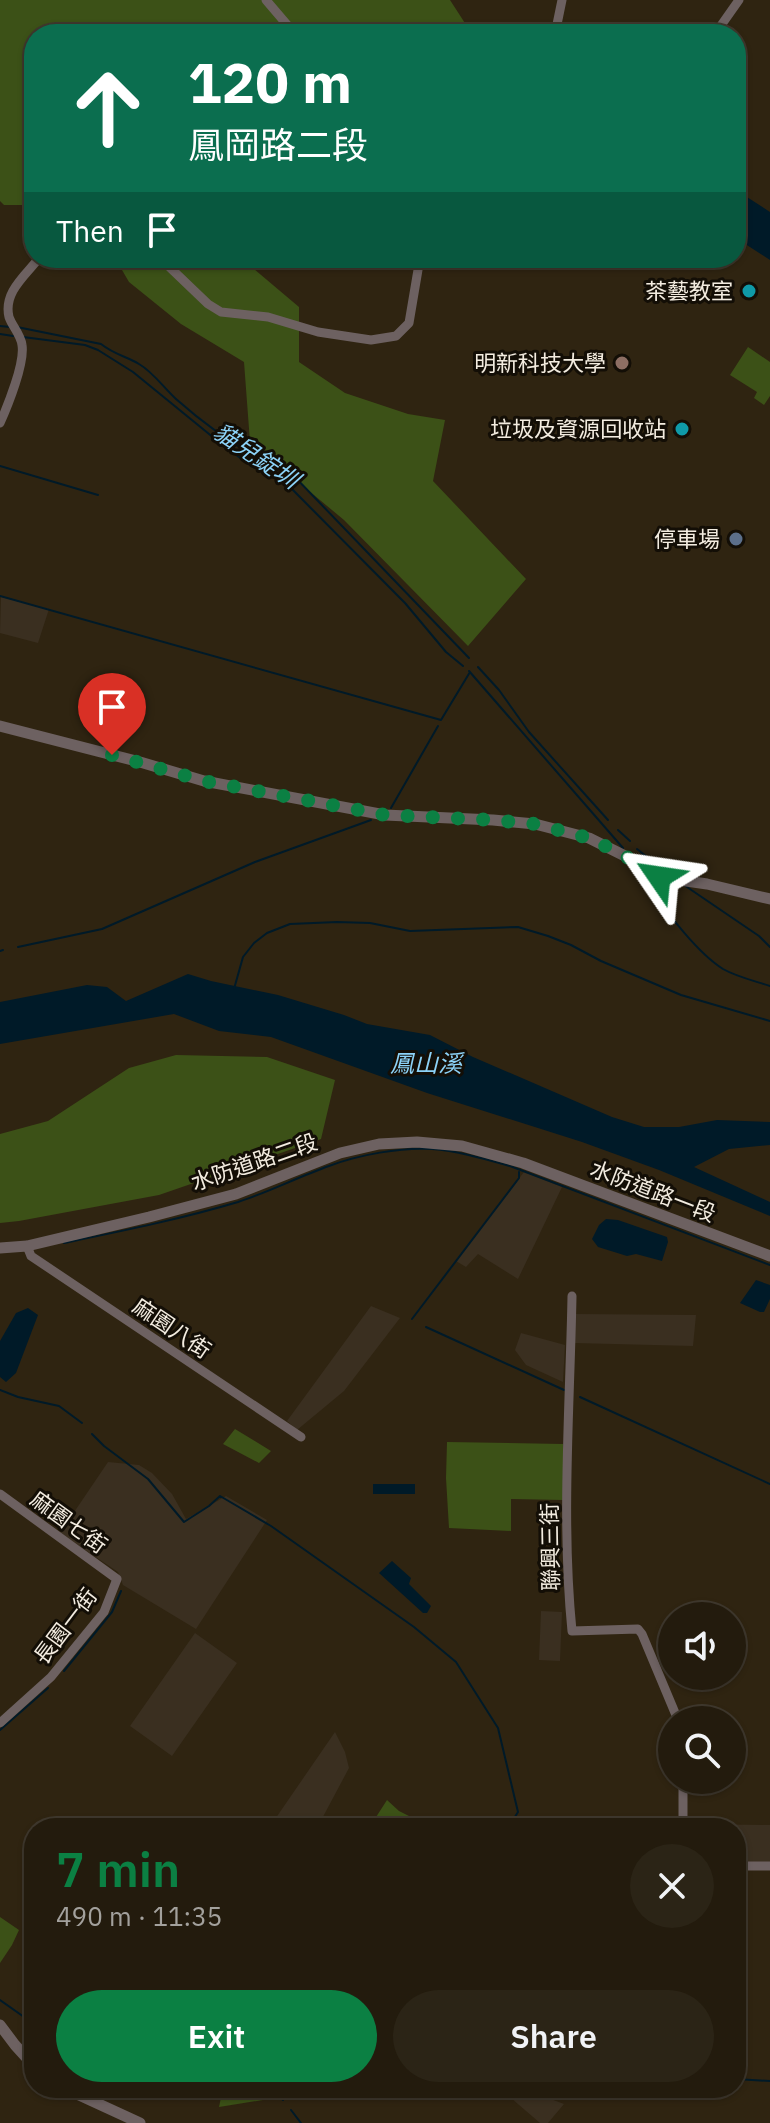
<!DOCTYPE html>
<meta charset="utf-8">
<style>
:root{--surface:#231b0d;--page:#2b2416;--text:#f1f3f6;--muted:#a3a19d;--line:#40392e;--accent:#0b8043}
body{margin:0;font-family:"IBM Plex Sans","Noto Sans TC",sans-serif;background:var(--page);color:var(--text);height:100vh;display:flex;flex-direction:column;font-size:30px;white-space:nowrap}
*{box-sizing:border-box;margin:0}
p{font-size:26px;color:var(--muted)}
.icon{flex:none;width:44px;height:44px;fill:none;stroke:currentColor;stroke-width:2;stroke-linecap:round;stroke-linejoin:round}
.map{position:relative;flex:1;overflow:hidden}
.side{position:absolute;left:24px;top:1818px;width:722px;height:280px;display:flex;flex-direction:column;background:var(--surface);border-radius:32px;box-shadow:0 2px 6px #0004,0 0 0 2px var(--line)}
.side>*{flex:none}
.guide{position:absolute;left:24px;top:24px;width:722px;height:244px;border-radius:32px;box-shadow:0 2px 6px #0004,0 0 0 2px var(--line);background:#0b6e4f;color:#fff;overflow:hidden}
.tools{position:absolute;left:658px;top:1602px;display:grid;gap:16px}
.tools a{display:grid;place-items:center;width:88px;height:88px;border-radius:50%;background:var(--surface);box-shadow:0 2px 6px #0004,0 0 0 2px var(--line);font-size:40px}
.pin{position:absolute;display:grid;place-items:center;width:68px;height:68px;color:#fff;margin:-82px -34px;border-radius:50% 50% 50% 0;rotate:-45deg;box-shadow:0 0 8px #0007}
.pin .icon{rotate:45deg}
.me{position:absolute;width:88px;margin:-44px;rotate:302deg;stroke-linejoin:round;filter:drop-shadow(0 0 6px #0008)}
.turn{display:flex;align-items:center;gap:28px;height:168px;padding:0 32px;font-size:36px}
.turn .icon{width:104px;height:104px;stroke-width:2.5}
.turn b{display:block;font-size:56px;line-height:68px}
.then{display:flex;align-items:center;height:76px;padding:0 32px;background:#0003;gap:16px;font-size:30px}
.round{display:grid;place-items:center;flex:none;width:84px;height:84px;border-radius:42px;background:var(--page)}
.summary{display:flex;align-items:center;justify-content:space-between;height:136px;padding:0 32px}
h1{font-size:48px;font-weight:600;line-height:60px;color:var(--accent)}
.button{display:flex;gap:16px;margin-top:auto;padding:16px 32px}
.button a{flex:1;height:92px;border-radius:48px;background:var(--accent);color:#fff;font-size:32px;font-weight:600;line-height:92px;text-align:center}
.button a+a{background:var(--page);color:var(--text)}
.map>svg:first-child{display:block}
.industrial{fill:#3a2f20}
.green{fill:#3c5117}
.water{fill:#001a28}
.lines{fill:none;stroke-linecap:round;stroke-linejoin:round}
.stream{stroke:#001a28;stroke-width:2}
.minor{stroke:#6d6161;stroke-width:9}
.tertiary{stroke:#6d6161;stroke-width:11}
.route{stroke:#0b8043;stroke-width:14;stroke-dasharray:0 25.2}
.culture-dot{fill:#0f9aa8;stroke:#130e06;stroke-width:3}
.education-dot{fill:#8d6e63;stroke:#130e06;stroke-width:3}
.service-dot{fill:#5c6f8a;stroke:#130e06;stroke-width:3}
.labels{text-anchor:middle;stroke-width:6;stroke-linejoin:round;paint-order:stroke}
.poi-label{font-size:22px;fill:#f3ece0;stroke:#130e06;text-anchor:end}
.street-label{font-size:22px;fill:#f3ece0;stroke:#130e06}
.water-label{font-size:24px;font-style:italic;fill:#8cd2f7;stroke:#130e06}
</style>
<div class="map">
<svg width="770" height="2123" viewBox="0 0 770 2123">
<rect width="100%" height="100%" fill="#2f2411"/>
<!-- industrial -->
<path class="industrial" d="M1,597l48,12 -11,34 -38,-10z
M524,1172l38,15 -44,92 -40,-25 -12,13 -10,-6z
M371,1306l29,12 -56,73 -47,39 -10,-9z
M574,1314l122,1 -3,31 -119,-3z
M521,1333l44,12 -2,37 -37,-17 -11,-15z
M108,1462l31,3 13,8 20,21 14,25 40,-23 41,24 -71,109 -73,-44 -5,-13 -58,-39z
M541,1611l21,1 -2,49 -21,-1z
M195,1633l42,30 -65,93 -42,-30z
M335,1732l10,20 4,16 -32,60h-42l-4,-3z
M688,1824l82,1v37h-34v-34h-48z
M518,2088h16l14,10 16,6 -16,19h-8l-29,-25z"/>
<!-- green -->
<path class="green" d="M0,0h450l22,34h-438v171h-30l-4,-4z
M115,258h131l2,6 51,43v55l46,31 63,21 37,6 -12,61 93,98 -58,67 -124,-126 -94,-78 -6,-80 -63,-38 -52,-42z
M748,347l22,15v34l-6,9 -10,-7 3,-6 -27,-17z
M176,1055l91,2 68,23 -14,59 -162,56 -140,26 -19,2v-89l48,-13 81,-53z
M235,1429l36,22 -12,12 -36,-19z
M447,1442l116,2v56l-52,-1v32l-62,-3 -3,-50z
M387,1800l12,11 18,9 -7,8h-41z
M0,1917l19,13 -7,15 -12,18z
M223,2088h46l-6,12 -44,7z"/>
<!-- water -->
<path class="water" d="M736,190l34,22v48l-34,-22z
M188,974l23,7 67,14 66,20 23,9 63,11 43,22 139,60 32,10h35l38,-7 53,2v23l-41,4 -35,18 76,35v14l-111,-46 -77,-28 -155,-49 -156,-56 -52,-6 -45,-17 -174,30v-42l87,-17 20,2 19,14z
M606,1219l12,1 49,17 1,5 -6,19 -26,-7 -9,2 -29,-9 -6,-8 7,-14z
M756,1280l14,5v14l-6,13h-4l-20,-9z
M28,1308l10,7 -22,58 -10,9 -6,-5v-36l16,-28z
M373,1484h42v10h-42z
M392,1561l19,17 -2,6 22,22 -4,7h-4l-44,-40z"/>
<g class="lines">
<!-- stream -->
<path class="stream" d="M0,326l10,1
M17,327l84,17c14,11 25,12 38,20 14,8 25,24 37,35 35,31 72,57 116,75l177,184
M0,334l13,2
M23,337l62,8 13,5 35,22 92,75 28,20 21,7 12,9 119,120 41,49 17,14
M0,466l98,29
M0,596l441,124 29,-48
M478,667l21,23 30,42 79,88
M469,671l154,177
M391,808l47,-82
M618,830l12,11
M637,849l29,23
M637,869c20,30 56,81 86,100 14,8 32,12 47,17
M684,885l75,51 11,11
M18,947l84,-18 153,-67 116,-42
M0,951l3,-1
M234,989l9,-32 11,-14 13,-10 23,-9 47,-2 33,1 40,8 108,-4 30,9 23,9 30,16 80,34 89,26
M64,1243c58,-12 117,-24 174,-41 31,-10 60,-25 91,-36 29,-11 72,-19 103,-17 26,2 53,10 78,17l260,99
M412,1319l107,-141v-6
M426,1327l138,63
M0,1390l18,7 41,9 23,17
M580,1397l190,87
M92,1434l12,12 44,33 36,43 25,-16 11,-10 51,30 143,101 42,35 42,66 20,84 -10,16
M64,1671l48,-59 9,-21
M0,1730l48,-42
M0,2000l34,24
M736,2079l34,2
M271,2088l12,12
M599,2088l8,4 82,2 19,-6
M291,2110l10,13"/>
<!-- minor -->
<path class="minor" d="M266,0l29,34
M555,34l7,-34
M715,34l24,-34
M160,258l48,46 13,8 47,5 50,15 53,8 25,-4 13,-13 11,-65
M0,423c8,-18 25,-60 22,-78 -1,-10 -10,-19 -13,-28 -6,-25 17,-42 30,-59
M27,1246l4,10 270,181
M572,1296c-2,110 -11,225 0,335l66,-2 4,5 36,86
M0,1494l117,85 -13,33 -53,65 -51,46
M683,1828v-48
M736,1866h34"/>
<!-- tertiary -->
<path class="tertiary" d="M0,726l140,36 64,19 181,34 108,5 42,4 54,14 36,18 34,21 48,7 63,15
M0,1248l27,-2 122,-29 87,-23 104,-41 39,-9 38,-2 45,4 61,17 247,93
M0,2025l15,20 19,21
M64,2088l76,35"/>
</g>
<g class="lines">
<!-- route -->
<path class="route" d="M112,755l92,26 181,34 108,5 42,4 54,14 36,18 34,21"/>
</g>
<!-- markers -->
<g class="culture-dot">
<circle cx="749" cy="291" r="8"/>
<circle cx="682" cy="429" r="8"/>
</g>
<circle class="education-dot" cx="622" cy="363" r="8"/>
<circle class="service-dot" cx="736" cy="539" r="8"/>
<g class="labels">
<!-- poi labels -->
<g class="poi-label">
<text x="733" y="299">茶藝教室</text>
<text x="606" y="371">明新科技大學</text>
<text x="666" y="437">垃圾及資源回收站</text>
<text x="720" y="547">停車場</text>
</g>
<!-- street labels -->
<g class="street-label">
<text transform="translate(254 1162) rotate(-19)" y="8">水防道路二段</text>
<text transform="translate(653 1191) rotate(21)" y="8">水防道路一段</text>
<text transform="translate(172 1328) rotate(34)" y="8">麻園八街</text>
<text transform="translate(69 1522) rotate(36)" y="8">麻園七街</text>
<text transform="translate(550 1547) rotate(-91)" y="8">聯興三街</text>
<text transform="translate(65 1626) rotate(-53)" y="8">長園一街</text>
</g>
<!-- water labels -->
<g class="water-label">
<text transform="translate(256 456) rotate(34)" y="8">貓兒錠圳</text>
<text x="426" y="1072">鳳山溪</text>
</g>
</g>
</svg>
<div class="tools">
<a><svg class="icon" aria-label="sound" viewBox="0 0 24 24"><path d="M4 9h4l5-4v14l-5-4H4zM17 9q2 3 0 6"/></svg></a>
<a><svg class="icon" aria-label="search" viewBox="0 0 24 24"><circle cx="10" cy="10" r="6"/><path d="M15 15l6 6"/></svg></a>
</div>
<div class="pin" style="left:112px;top:755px;background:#d93025"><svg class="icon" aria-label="arrive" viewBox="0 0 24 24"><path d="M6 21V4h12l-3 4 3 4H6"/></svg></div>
<svg class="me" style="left:659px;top:877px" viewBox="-20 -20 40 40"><path d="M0-17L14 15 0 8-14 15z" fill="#0b8043" stroke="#fff" stroke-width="4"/></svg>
<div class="guide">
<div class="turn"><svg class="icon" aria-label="ahead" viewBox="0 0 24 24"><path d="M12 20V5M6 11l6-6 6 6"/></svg><div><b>120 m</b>鳳岡路二段</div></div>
<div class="then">Then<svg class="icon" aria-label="arrive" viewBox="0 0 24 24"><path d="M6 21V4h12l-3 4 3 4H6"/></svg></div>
</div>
<section class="side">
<div class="summary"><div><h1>7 min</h1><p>490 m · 11:35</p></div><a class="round"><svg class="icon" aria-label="close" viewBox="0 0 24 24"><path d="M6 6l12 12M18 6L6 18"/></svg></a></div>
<div class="button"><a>Exit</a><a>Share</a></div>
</section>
</div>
